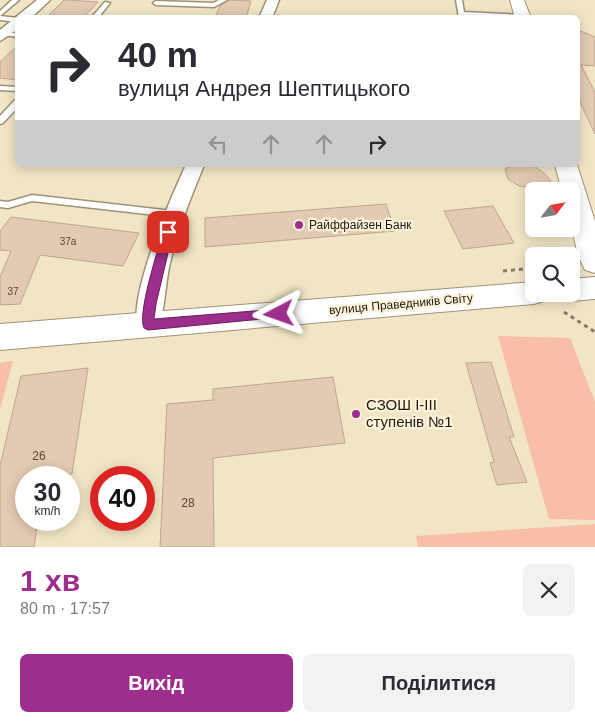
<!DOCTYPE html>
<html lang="uk">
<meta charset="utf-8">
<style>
:root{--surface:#fff;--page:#f2f2f3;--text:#2b2b33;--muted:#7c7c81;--accent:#9d2e8d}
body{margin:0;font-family:Arial,sans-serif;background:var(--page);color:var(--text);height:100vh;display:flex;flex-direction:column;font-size:19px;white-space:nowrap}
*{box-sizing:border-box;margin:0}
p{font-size:16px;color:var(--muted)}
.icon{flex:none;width:28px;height:28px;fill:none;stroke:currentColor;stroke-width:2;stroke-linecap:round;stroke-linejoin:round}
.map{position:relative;height:547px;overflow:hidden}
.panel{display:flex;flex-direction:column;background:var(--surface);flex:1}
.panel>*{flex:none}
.top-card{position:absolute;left:15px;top:15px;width:565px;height:152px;border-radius:8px;box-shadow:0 2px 12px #0003;background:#fff;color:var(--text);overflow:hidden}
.needle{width:32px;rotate:59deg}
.controls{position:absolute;left:525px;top:182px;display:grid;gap:10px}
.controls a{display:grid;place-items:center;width:55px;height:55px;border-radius:8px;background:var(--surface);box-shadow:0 2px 12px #0003;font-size:25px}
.speed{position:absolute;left:15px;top:466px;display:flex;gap:10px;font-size:25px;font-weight:700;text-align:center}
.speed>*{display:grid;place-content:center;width:65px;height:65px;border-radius:50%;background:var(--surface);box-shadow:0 2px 12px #0003;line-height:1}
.speed small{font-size:12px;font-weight:400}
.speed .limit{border:8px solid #d22;background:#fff;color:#111}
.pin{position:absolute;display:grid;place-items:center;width:42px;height:42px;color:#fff;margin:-21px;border-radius:10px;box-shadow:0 2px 8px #0006}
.me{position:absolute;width:55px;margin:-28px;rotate:266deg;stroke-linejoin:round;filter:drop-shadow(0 0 4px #0008)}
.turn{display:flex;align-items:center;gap:18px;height:105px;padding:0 20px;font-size:22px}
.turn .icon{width:65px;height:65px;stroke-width:2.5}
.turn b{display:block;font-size:35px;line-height:42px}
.lanes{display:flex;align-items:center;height:48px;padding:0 20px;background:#0003;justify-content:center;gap:25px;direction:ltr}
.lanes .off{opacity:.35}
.round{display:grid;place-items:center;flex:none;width:52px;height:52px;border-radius:8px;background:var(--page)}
.summary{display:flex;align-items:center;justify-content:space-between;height:85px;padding:0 20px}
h1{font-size:30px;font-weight:600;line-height:38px;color:var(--accent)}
.button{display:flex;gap:10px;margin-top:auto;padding:10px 20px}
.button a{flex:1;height:58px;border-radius:8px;background:var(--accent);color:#fff;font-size:20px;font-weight:600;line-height:58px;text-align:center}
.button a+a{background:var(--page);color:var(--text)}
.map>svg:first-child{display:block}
.green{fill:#f8bea7}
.building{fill:#e3cab2;stroke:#bda58e}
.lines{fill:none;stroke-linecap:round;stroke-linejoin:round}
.service-casing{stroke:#9f9376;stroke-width:3}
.minor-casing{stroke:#9f9376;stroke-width:3}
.tertiary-casing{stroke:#9f9376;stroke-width:2}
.path{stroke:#857c68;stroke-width:3;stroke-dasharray:4 4;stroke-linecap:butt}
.service{fill:#fff;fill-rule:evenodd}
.minor{fill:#fff;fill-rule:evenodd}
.tertiary{fill:#fff;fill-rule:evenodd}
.route{fill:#9d2e8d;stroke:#661e5c}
.poi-dot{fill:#9d2e8d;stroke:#fdf3da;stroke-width:2}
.labels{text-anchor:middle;stroke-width:4.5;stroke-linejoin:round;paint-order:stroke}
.number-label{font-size:10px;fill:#514738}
.poi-label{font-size:12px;fill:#201b10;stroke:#fdf3da;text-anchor:start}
.street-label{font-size:12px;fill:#201b10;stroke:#fdf3da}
.near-number-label{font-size:12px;fill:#514738}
.near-poi-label{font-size:15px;fill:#201b10;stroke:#fdf3da;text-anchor:start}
</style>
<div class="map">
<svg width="595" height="547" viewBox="0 0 595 547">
<rect width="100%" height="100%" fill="#f2e5c6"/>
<!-- green -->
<path class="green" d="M498,336l72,2 25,64v118l-46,-1z
M13,361l-13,48v-46z
M595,524v23h-177l-2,-11z"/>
<!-- building -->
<path class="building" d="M64,0h3l31,2 -15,16h-37z
M229,0l22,1 -5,17h-31l5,-12z
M578,30l17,7v29l-14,-1 14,27v42l-17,-36z
M18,45v35l-18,-2v-16z
M514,165l20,1 10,7 7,8 -13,8 -19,-3 -11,-7 -3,-10z
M386,204l9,27 -190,16v-29z
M493,206l21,37 -51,6 -19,-38z
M11,217l128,16 -16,33 -83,-11 -20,49 -20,1v-28l11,-26 -11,-1v-19z
M491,362l23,75h-5l18,45 -30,3 -7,-22 4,-1 -28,-99z
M88,368l-16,106 -46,4v42h12l-4,27h-34v-81l21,-90z
M333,377l12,66 -132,15 1,89h-54l7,-143 46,-4v-11z"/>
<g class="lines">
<defs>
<path id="service" d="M12,0h7l-19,16v-5z
M219,0h8l-13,7 -58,-2 -3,-2 3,-2 57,2z
M456,0h6l2,12 59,3 3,2 -67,1z
M105,2l5,1 -12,15h-7z
M0,16l18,2v4l-18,-2z
M2,33h16v4l-16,-2z
M0,86l18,1v4l-18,-1z
M15,100h3v7l-15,16 -3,1v-8z
M32,195l141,16 5,3 -5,3 -141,-16 -24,7 -8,-1v-6l8,1z"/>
<path id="minor" d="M37,0h13l-19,18h-13v11l-18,12v-11z
M267,0h12l-7,18h-13z
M186,165h18c-13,32 -26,64 -34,98 -5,21 -5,50 -13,68l-9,3 -9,-3c-14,-29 33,-136 47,-166z"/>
<path id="tertiary" d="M510,0h14l7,18h-16z
M555,165h22l18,56v52l-10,-3c-13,-24 -14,-52 -14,-79h-9z
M595,277v22l-24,2 -10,-3 -2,-4h12v-15z
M534,282v12h14l-4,7 -10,3 -534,46v-26z"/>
</defs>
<!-- service casing -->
<use href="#service" class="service-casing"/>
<!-- minor casing -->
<use href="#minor" class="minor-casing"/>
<!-- tertiary casing -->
<use href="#tertiary" class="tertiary-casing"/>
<!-- path -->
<path class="path" d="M503,271l31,-3
M564,312l31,20"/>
<!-- service -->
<use href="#service" class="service"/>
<!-- minor -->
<use href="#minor" class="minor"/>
<!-- tertiary -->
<use href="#tertiary" class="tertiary"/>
</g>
<!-- route -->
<path class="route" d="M168,228l5,4 -17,72 -2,15 125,-10 6,5 -2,3 -135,13 -4,-2c-7,-14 14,-78 19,-96z"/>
<!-- markers -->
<g class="poi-dot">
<circle cx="299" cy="225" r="5"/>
<circle cx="356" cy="414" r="5"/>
</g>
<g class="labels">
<!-- number labels -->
<g class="number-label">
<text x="68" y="245">37а</text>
<text x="13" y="295">37</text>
</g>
<!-- poi labels -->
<g class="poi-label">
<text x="309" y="229">Райффайзен Банк</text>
</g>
<!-- street labels -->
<g class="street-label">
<text transform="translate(401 304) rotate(-5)" y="4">вулиця Праведників Світу</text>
</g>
<!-- near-number labels -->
<g class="near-number-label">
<text x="39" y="460">26</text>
<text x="188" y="507">28</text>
</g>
<!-- near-poi labels -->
<g class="near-poi-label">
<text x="366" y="410">СЗОШ І-ІІІ<tspan x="366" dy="17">ступенів №1</tspan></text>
</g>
</g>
</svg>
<div class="controls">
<a><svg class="needle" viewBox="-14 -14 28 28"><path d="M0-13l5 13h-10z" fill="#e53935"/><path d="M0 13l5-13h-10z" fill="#7c7c81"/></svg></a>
<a><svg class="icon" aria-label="search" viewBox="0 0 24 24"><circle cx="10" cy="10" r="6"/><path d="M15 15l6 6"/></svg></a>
</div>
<div class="speed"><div>30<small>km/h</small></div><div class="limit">40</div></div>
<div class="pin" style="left:168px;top:232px;background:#d93025"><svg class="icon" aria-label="arrive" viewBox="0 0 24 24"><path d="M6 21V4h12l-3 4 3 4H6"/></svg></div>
<svg class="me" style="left:279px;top:314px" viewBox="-20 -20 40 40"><path d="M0-17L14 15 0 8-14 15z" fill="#9d2e8d" stroke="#fff" stroke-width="4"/></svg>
<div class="top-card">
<div class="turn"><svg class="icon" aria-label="right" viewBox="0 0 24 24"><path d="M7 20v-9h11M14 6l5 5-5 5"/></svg><div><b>40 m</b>вулиця Андрея Шептицького</div></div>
<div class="lanes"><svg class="icon off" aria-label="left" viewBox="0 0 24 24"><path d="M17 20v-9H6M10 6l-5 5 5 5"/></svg><svg class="icon off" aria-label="ahead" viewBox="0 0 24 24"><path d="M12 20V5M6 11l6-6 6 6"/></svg><svg class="icon off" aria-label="ahead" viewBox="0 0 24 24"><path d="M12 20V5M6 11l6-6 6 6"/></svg><svg class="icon" aria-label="right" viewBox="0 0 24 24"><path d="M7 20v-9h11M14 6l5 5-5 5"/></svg></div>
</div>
</div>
<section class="panel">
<div class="summary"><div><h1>1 хв</h1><p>80 m · 17:57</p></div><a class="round"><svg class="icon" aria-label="close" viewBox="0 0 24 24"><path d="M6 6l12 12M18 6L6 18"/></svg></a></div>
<div class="button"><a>Вихід</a><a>Поділитися</a></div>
</section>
